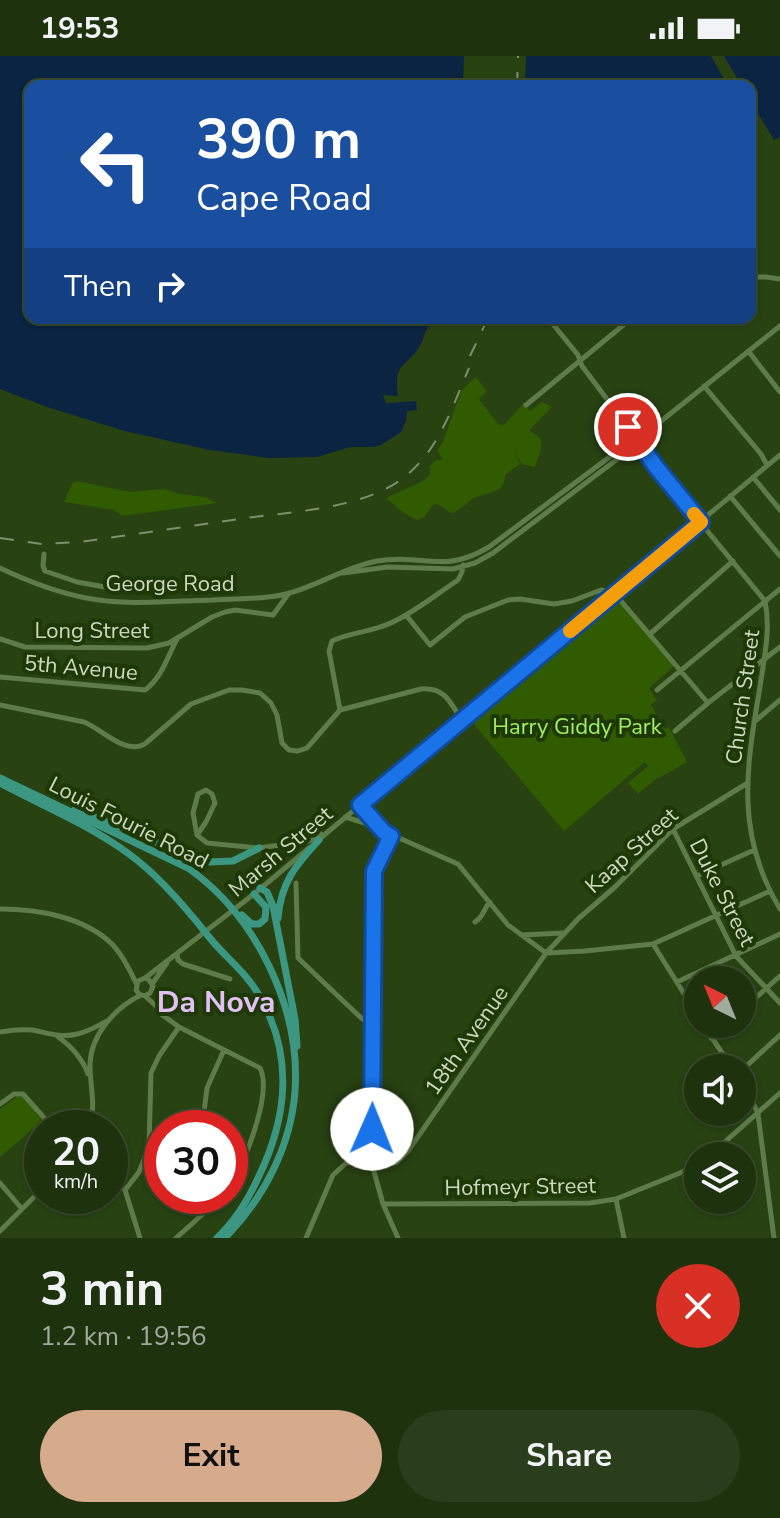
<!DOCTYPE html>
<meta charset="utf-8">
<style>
:root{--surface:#1e320e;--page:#2b3e1c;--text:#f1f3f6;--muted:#a1aa9e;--line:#3c4d2e;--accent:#d6ab8b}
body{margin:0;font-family:"Nunito Sans",sans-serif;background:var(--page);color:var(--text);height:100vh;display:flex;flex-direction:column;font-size:30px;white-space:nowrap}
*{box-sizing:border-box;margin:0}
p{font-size:26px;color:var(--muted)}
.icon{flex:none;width:44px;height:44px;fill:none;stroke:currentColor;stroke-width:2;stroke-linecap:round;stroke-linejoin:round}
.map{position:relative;height:1182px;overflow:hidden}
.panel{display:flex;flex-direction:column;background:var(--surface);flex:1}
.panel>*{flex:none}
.hud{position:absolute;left:24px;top:24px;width:732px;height:244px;border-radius:16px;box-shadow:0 2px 6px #0004,0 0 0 2px var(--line);background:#1a4fa0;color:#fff;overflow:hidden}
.needle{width:52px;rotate:317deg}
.tools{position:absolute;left:684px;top:910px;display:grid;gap:16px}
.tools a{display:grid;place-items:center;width:72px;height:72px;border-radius:50%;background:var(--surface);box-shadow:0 2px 6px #0004,0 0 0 2px var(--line);font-size:40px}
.speed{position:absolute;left:24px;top:1054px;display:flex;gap:16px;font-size:40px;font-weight:700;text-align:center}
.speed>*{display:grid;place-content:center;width:104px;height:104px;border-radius:50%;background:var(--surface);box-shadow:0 2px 6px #0004,0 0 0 2px var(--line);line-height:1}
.speed small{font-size:20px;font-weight:400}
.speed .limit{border:12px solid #d22;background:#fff;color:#111}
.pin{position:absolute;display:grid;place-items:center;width:68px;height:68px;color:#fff;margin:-34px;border:4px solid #fff;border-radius:50%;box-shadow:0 2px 8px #0007}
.me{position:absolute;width:88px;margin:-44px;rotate:1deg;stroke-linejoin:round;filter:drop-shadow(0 0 6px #0008)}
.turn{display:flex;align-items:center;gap:28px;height:168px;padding:0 40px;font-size:36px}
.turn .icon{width:104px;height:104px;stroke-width:2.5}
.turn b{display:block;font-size:56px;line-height:68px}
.then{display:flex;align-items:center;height:76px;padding:0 40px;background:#0003;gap:16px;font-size:30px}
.round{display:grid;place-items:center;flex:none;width:84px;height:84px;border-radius:42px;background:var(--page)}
.summary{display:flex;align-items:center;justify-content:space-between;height:136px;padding:0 40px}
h1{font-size:48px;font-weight:700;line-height:60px}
.action{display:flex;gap:16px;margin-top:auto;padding:16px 40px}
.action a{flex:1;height:92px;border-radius:48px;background:var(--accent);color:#111;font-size:32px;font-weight:700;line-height:92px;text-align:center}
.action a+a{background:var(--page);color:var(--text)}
.status{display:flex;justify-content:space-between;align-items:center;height:56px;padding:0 40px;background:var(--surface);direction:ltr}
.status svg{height:22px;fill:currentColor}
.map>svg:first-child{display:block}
.green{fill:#315b01}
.water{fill:#0a2441}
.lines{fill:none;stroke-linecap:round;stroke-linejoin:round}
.minor{stroke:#5e7b49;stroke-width:5}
.major{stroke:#3c9782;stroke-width:7}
.rail{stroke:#7c906c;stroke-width:2;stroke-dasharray:14 14;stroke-linecap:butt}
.route-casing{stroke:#114b97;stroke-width:20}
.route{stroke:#1a73e8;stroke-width:14}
.slow{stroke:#f59e0b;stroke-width:14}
.labels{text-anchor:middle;stroke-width:8;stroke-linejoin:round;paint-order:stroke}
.street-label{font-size:22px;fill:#cadac0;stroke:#1e3806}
.park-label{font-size:22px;fill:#a1ee63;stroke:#1e3806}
.district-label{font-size:30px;font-weight:bold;fill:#e3c1f6;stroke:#1e3806}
</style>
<div class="status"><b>19:53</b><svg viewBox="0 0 49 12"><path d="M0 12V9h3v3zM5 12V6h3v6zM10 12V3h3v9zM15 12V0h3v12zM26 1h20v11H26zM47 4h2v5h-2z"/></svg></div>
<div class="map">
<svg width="780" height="1182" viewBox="0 0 780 1182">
<rect width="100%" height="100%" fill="#284212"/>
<!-- green -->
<path class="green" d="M476,321l11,14 -8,8 20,26h5l20,-22 6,8 12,-9 10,5 -23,23c3,3 7,4 10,7 6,8 -2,22 -4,30l-13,-3 -6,-11 4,11 -14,10 -3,11 -5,5 -24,8 -20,15c-8,0 -11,-9 -20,-9l-10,13 -7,3 -13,-7 -18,-15 35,-16 9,-7v-9l6,-6h7l-6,-10 5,-6 20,-54z
M76,425l54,11 34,-3 15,5 26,3 12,6 -95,13 -8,-6 -50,-8 8,-18z
M616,542l59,67 -26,23 8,12 -6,5 14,24 4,-2 18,35 -28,16 -1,-1 -20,17 -10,-11 20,-17 -3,-4 -81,69 -92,-109z
M18,1040l6,2 18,23 -42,36v-48z"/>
<!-- water -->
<path class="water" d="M0,0h464l-1,30h-433v232l390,1 9,7c-5,6 -5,12 -8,18 -14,25 -28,16 -23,52l-15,-1 3,8 30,-2 1,9 -10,1 -1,10 -5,11 -20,13 -7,2h-24l-33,10 -49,1 -58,-8 -85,-19 -78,-24 -47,-18z
M526,0h185l17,30h-203z
M724,0h56v81l-6,3 -24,-40v-14h-8z"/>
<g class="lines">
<!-- minor -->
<path class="minor" d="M750,221h16l14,2
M548,262l30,37 4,11 46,61 39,55 98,119c6,29 -1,57 -5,86 -14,82 -25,147 20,222
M749,296l31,40
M704,330l57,68 6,11
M526,349l106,-87
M753,421l27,33
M730,440l50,60
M44,498l-1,12 2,5 32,11 39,7
M0,512c27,13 56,24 86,30 41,8 86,3 127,2 24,-2 50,0 73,-6 32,-8 59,-27 91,-33 46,-8 65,14 112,-14l146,-109 10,-4 135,-108
M343,517l45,-6 65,2 22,-6 18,-10 147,-111
M273,559l16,-22
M406,559l24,30 35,-28 43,-17 12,-1 34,5 18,-3 29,-11 14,4 93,109
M650,578l83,-73
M0,583l25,8 122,1 22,-5 43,-26 13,-5 10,-2 38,5
M0,621l145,13c16,-11 23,-34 32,-51
M657,634l123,-101
M0,649l84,17c18,7 43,35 62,21l45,-39 38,-14h13l18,3 11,10 6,12 5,28 7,7 9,1 9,-3 33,-38 81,-21c24,-2 30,14 41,32
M340,654l-11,-59 3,-10c19,-9 41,-9 61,-19 23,-11 44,-28 65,-42l4,-8 1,-7
M754,666l26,-22
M675,675l33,-28 72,-56
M364,746l13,17 18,15
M360,749l20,23
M345,761l20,6 93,41 50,61 38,28
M673,773l63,127 44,47
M393,776l-19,39 -2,258 1,39 10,36 15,34
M197,779l9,-13 9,-19 -3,-9 -6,-4 -8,4 -5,19 4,22 10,8 52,5 50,-7 12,-7
M317,785l463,-386
M697,820l57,-26
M296,827l2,75 61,58 14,11
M0,853c38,0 85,8 113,36 10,11 17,25 23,38
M475,866c9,-5 8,-13 15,-20
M521,879l42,-2
M653,888l45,72
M547,897l38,-2 68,-7 117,-53
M177,898l1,6 5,4 47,15
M145,922l109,-84 55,-46
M677,926l103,-48
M152,928l15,-21
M145,940l5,-3 3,-7 -4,-6 -4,-2 -7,3 -2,9 3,4 6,2 11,10 5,8 18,13 81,41c13,26 -16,95 -30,119
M742,954l38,-34
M703,968l29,44
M0,976c11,-2 21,-3 32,-2 16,3 29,8 45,4 11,-2 20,-8 30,-13
M57,980c14,10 25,21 31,38
M711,982l15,-14
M742,1014l38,-35
M742,1028l9,14 7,16 16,124
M0,1048l14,-10h9l30,34
M90,1072c6,-24 0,-41 0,-64 1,-30 26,-57 51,-69
M202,1072l5,-40 17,-38
M709,1100l71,-63
M373,1112l24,-6 11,-11 138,-198 33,-35 36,-31 58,-58 73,-45
M110,1124l15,10 15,48
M0,1127l22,26
M125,1134l14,-18 10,-25 2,-74 8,-17 20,-29
M616,1143l8,39
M383,1148l207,-1 26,-4 64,-26 18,-9
M0,1175l42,-42
M176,1182l47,-42
M306,1182l27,-63 13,-12 28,-5"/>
<!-- major -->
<path class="major" d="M0,722l188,90c68,48 113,140 107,223 -4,56 -32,108 -70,147
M0,727c43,23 90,42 129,71 28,20 58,55 80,83 17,21 38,36 51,60 34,59 27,122 -2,181 -10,22 -23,43 -41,60
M75,753l108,44 26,9 24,-1 26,-13
M260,832l7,4 6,14 22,113 2,27
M242,859l10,9h7l6,-5 1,-12 -12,-13
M278,862c3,-36 18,-53 41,-78"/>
<!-- rail -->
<path class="rail" d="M517,30l1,-30
M470,300l18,-38
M0,482l42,6 38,-2c53,-8 106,-15 159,-23 52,-8 128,-9 169,-45 32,-27 45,-69 61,-106"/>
</g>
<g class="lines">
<defs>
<path id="route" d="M372,1073l2,-258 17,-35 -7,-4 -24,-27 341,-283 -45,-55 -28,-40"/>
</defs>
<!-- route casing -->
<use href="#route" class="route-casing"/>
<!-- route -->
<use href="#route" class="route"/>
<!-- slow -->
<path class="slow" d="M570,575l131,-109 -7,-8"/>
</g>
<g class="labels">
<!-- street labels -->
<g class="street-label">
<text x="170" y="535">George Road</text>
<text x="92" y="582">Long Street</text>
<text transform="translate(81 611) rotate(5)" y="8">5th Avenue</text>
<text transform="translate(742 641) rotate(-82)" y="8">Church Street</text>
<text transform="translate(129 766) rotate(27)" y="8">Louis Fourie Road</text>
<text transform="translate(631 794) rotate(-42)" y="8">Kaap Street</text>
<text transform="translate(280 795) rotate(-40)" y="8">Marsh Street</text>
<text transform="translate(723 836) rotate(63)" y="8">Duke Street</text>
<text transform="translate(466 984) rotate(-55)" y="8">18th Avenue</text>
<text transform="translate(520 1130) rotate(-1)" y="8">Hofmeyr Street</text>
</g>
<!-- park labels -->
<g class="park-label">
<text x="577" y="678">Harry Giddy Park</text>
</g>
<!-- district labels -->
<g class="district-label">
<text x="216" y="956">Da Nova</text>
</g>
</g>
</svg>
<div class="tools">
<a><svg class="needle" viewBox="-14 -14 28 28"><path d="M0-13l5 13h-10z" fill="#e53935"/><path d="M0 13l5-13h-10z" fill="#a1aa9e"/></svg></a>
<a><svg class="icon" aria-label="sound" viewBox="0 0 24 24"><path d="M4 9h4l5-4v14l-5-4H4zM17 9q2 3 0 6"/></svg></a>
<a><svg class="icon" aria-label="layers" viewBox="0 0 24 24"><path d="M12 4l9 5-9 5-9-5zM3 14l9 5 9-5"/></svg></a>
</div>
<div class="speed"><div>20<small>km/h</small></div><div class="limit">30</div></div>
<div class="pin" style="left:628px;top:371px;background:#d93025"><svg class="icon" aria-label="arrive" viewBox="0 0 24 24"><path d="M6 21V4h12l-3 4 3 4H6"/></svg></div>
<svg class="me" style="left:372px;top:1073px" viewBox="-20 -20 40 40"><circle r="19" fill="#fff"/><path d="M0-13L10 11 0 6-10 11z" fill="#1a73e8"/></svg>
<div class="hud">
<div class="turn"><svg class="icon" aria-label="left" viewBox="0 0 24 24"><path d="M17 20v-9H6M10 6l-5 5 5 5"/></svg><div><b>390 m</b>Cape Road</div></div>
<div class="then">Then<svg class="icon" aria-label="right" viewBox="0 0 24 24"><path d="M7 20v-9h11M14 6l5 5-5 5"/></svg></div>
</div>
</div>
<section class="panel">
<div class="summary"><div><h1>3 min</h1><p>1.2 km · 19:56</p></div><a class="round" style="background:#d93025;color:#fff"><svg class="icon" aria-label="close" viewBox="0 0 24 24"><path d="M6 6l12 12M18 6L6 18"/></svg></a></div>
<div class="action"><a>Exit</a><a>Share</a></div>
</section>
